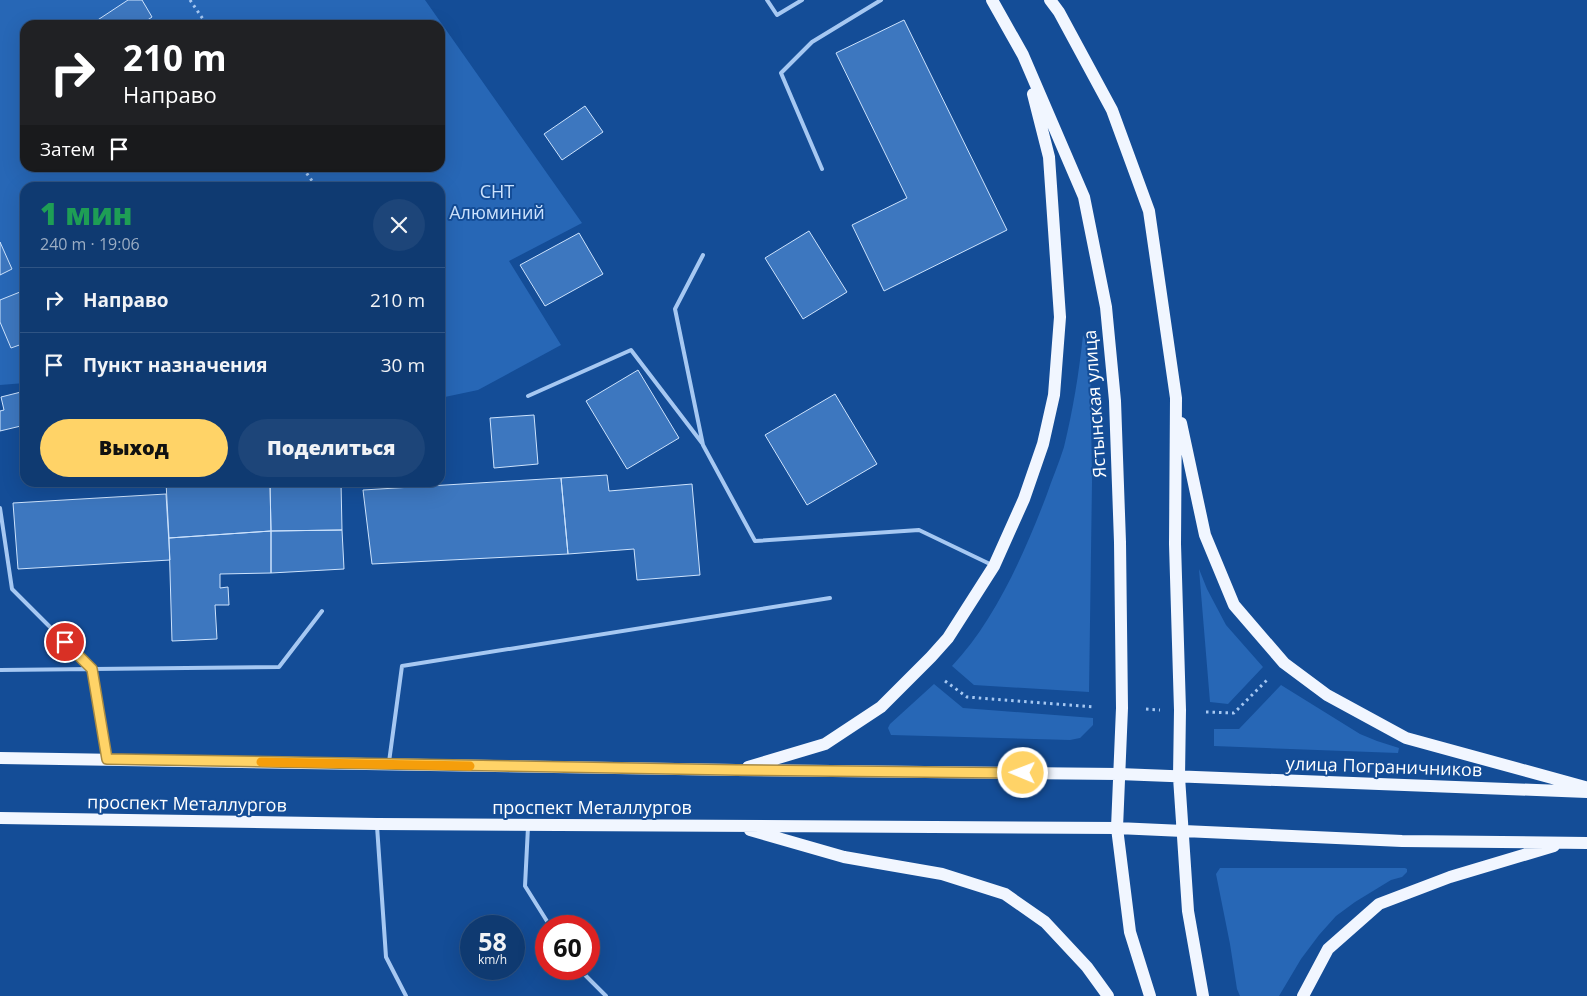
<!DOCTYPE html>
<html lang="ru">
<meta charset="utf-8">
<style>
:root{--surface:#0f3a71;--page:#1d4579;--text:#f1f3f6;--muted:#9badc3;--line:#2f5484;--accent:#ffd367}
body{margin:0;font-family:"Open Sans",sans-serif;background:var(--page);color:var(--text);height:100vh;display:flex;flex-direction:column;font-size:19px;white-space:nowrap}
*{box-sizing:border-box;margin:0}
p{font-size:16px;color:var(--muted)}
.icon{flex:none;width:28px;height:28px;fill:none;stroke:currentColor;stroke-width:2;stroke-linecap:round;stroke-linejoin:round}
.map{position:relative;flex:1;overflow:hidden}
.side{position:absolute;left:20px;top:182px;width:425px;height:305px;display:flex;flex-direction:column;background:var(--surface);border-radius:15px;box-shadow:0 5px 20px #0002,0 0 0 1px var(--line)}
.side>*{flex:none}
.hud{position:absolute;left:20px;top:20px;width:425px;height:152px;border-radius:15px;box-shadow:0 5px 20px #0002,0 0 0 1px var(--line);background:#202124;color:#fff;overflow:hidden}
.speed{position:absolute;left:460px;top:915px;display:flex;gap:10px;font-size:25px;font-weight:700;text-align:center}
.speed>*{display:grid;place-content:center;width:65px;height:65px;border-radius:50%;background:var(--surface);box-shadow:0 5px 20px #0002,0 0 0 1px var(--line);line-height:1}
.speed small{font-size:12px;font-weight:400}
.speed .limit{border:8px solid #d22;background:#fff;color:#111}
.pin{position:absolute;display:grid;place-items:center;width:42px;height:42px;color:#fff;margin:-21px;border:2px solid #fff;border-radius:50%;box-shadow:0 1px 5px #0007}
.me{position:absolute;width:55px;margin:-28px;rotate:271deg;stroke-linejoin:round;filter:drop-shadow(0 0 4px #0008)}
.turn{display:flex;align-items:center;gap:18px;height:105px;padding:0 20px;font-size:22px}
.turn .icon{width:65px;height:65px;stroke-width:2.5}
.turn b{display:block;font-size:35px;line-height:42px}
.then{display:flex;align-items:center;height:48px;padding:0 20px;background:#0003;gap:10px;font-size:19px}
.round{display:grid;place-items:center;flex:none;width:52px;height:52px;border-radius:26px;background:var(--page)}
.summary{display:flex;align-items:center;justify-content:space-between;height:85px;padding:0 20px}
h1{font-size:30px;font-weight:800;line-height:38px;color:#1e9e55}
.button{display:flex;gap:10px;margin-top:auto;padding:10px 20px}
.button a{flex:1;height:58px;border-radius:30px;background:var(--accent);color:#111;font-size:20px;font-weight:800;line-height:58px;text-align:center}
.button a+a{background:var(--page);color:var(--text)}
ul{padding:0;list-style:none}
li{display:flex;align-items:center;gap:15px;height:65px;padding:0 20px;border-top:1px solid var(--line)}
li div{flex:1}
li b{display:block;font-size:19px}
li em{font-style:normal}
.map>svg:first-child{display:block}
.green{fill:#2767b6;fill-rule:evenodd}
.building{fill:#3d77bf;stroke:#cde3fd}
.lines{fill:none;stroke-linecap:round;stroke-linejoin:round}
.path{stroke:#a6c8f2;stroke-width:3;stroke-dasharray:2.5 4;stroke-linecap:butt}
.lane{stroke:#a6c8f2;stroke-width:4}
.primary{stroke:#f1f6ff;stroke-width:12}
.route-casing{stroke:#a68943;stroke-width:12}
.route{stroke:#ffd367;stroke-width:9}
.slow{stroke:#f59e0b;stroke-width:9}
.labels{text-anchor:middle;stroke-width:4;stroke-linejoin:round;paint-order:stroke}
.park-label{font-size:18px;fill:#cde3fd;stroke:#144d97}
.street-label{font-size:18px;fill:#fff;stroke:#144d97}
</style>
<div class="map">
<svg width="1587" height="996" viewBox="0 0 1587 996">
<rect width="100%" height="100%" fill="#144d97"/>
<!-- green -->
<path class="green" d="M0,0h425l157,223 -73,38 52,84 -83,45 -38,8v-210h-415v195l-25,2zM25,25h415v143h-415z
M1083,335l7,16 2,131 -3,210 -115,-7 -22,-19c43,-45 73,-114 95,-172 5,-15 12,-31 17,-47 9,-37 15,-74 19,-112z
M1199,569l8,20 19,36 37,42 -35,37 -18,-2z
M934,684l29,24 130,10v7l-13,13 -10,2 -179,-5 -3,-7 2,-4z
M1281,685l79,49 17,7 22,7 -1,5 -184,-7v-17h25z
M1220,868h185l2,1v3l-5,5 -11,3 -36,22 -19,14 -17,19 -18,24 -22,37h-39l-3,-7 -7,-45 -14,-70z"/>
<!-- building -->
<path class="building" d="M128,0h14l10,17 -12,8h-50z
M904,20l103,210 -123,61 -32,-66 55,-27 -71,-145z
M585,106l18,26 -41,28 -18,-26z
M809,231l38,61 -44,27 -38,-61z
M579,233l24,41 -58,32 -25,-41z
M0,242l12,27 -12,6z
M25,290v53l-14,5 -11,-26v-22z
M638,370l41,68 -52,31 -41,-68z
M25,391v34l-25,6v-20l4,-1 -3,-13z
M835,394l42,70 -70,41 -42,-70z
M534,415l4,49 -44,4 -4,-50z
M607,475l2,16 83,-7 8,91 -63,5 -3,-31 -66,5 -7,-76z
M561,478l7,76 -196,10 -9,-74z
M166,482h104l1,49 -102,7z
M270,482h71l1,48 -71,1z
M166,494l4,66 -152,9 -5,-66z
M342,530l2,39 -73,4v-42z
M271,531v42l-51,1v14l8,-1 1,18h-14l2,34 -45,2 -3,-103z"/>
<g class="lines">
<!-- path -->
<path class="path" d="M190,0l17,25
M303,168l14,20
M945,681l22,16 127,10
M1146,709l14,1
M1206,712l28,1 35,-35"/>
<!-- lane -->
<path class="lane" d="M767,0l10,15 25,-15
M822,169l-41,-96 31,-31 69,-42
M703,255l-28,54 28,136 52,96 164,-11 73,35
M528,396l103,-46 71,93
M0,508l12,81 80,80 14,88
M0,670l279,-3 43,-56
M389,762l13,-96 428,-68
M377,826l9,131 20,39
M528,827l-3,59 25,40
M579,969l27,27"/>
<!-- primary -->
<path class="primary" d="M992,0l31,55 61,142 22,110 9,94 5,141 2,166 -5,120 13,104 20,64
M1050,0l9,12 53,98 37,101 27,187 -1,146 5,166 -1,67 9,134 15,85
M1181,423l24,112 29,70 50,58 43,32 79,43 179,49
M0,758l736,12 383,4 468,18
M748,767l77,-23 56,-37 50,-50 17,-19 46,-72 30,-67 19,-55 11,-49 6,-78 -11,-160 -16,-63
M0,818l377,6 740,4 285,13 185,2
M750,830l94,27 98,17 63,20 40,28 42,45 21,29
M1303,996l25,-47 51,-45 71,-27 104,-31"/>
</g>
<g class="lines">
<defs>
<path id="route" d="M65,642l27,27 15,90 629,11 287,3"/>
</defs>
<!-- route casing -->
<use href="#route" class="route-casing"/>
<!-- route -->
<use href="#route" class="route"/>
<!-- slow -->
<path class="slow" d="M261,762l209,4"/>
</g>
<g class="labels">
<!-- park labels -->
<g class="park-label">
<text x="497" y="198">СНТ<tspan x="497" dy="21">Алюминий</tspan></text>
</g>
<!-- street labels -->
<g class="street-label">
<text transform="translate(1095 404) rotate(-94)" y="6">Ястынская улица</text>
<text transform="translate(1384 767) rotate(2)" y="6">улица Пограничников</text>
<text transform="translate(187 804) rotate(1)" y="6">проспект Металлургов</text>
<text x="592" y="814">проспект Металлургов</text>
</g>
</g>
</svg>
<div class="speed"><div>58<small>km/h</small></div><div class="limit">60</div></div>
<div class="pin" style="left:65px;top:642px;background:#d93025"><svg class="icon" aria-label="arrive" viewBox="0 0 24 24"><path d="M6 21V4h12l-3 4 3 4H6"/></svg></div>
<svg class="me" style="left:1023px;top:773px" viewBox="-20 -20 40 40"><circle r="17" fill="#ffd367" stroke="#fff" stroke-width="3"/><path d="M0-11L8 9 0 5-8 9z" fill="#fff"/></svg>
<div class="hud">
<div class="turn"><svg class="icon" aria-label="right" viewBox="0 0 24 24"><path d="M7 20v-9h11M14 6l5 5-5 5"/></svg><div><b>210 m</b>Направо</div></div>
<div class="then">Затем<svg class="icon" aria-label="arrive" viewBox="0 0 24 24"><path d="M6 21V4h12l-3 4 3 4H6"/></svg></div>
</div>
<section class="side">
<div class="summary"><div><h1>1 мин</h1><p>240 m · 19:06</p></div><a class="round"><svg class="icon" aria-label="close" viewBox="0 0 24 24"><path d="M6 6l12 12M18 6L6 18"/></svg></a></div>
<ul>
<li><svg class="icon" aria-label="right" viewBox="0 0 24 24"><path d="M7 20v-9h11M14 6l5 5-5 5"/></svg><div><b>Направо</b></div><em>210 m</em></li>
<li><svg class="icon" aria-label="arrive" viewBox="0 0 24 24"><path d="M6 21V4h12l-3 4 3 4H6"/></svg><div><b>Пункт назначения</b></div><em>30 m</em></li>
</ul>
<div class="button"><a>Выход</a><a>Поделиться</a></div>
</section>
</div>
